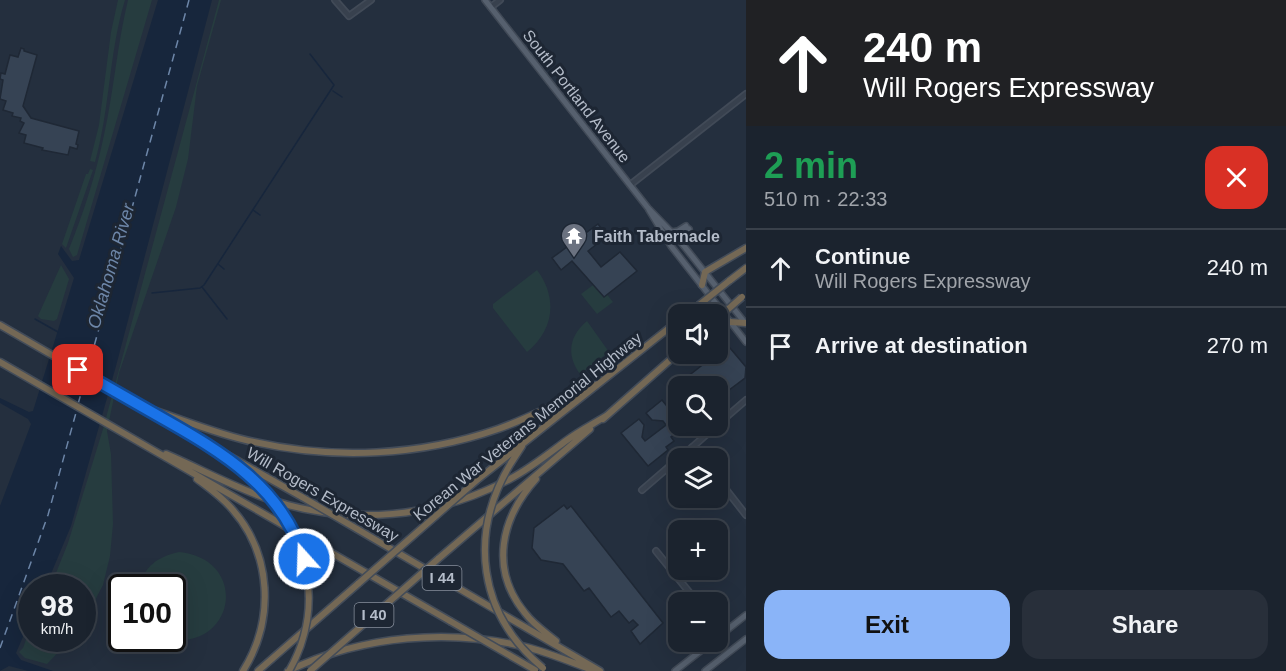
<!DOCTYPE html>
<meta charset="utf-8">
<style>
:root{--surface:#1b232e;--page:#282f3a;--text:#f1f3f6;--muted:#a0a4aa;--line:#39404a;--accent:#8ab4f8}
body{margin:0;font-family:Helvetica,sans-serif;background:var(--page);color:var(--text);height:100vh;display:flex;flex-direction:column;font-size:22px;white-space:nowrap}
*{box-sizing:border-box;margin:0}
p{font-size:20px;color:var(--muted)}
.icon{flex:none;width:33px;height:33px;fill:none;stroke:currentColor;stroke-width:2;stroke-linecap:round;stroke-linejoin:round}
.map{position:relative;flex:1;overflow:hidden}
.details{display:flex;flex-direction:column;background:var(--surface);width:540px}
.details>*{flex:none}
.guide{background:#202124;color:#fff;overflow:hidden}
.fabs{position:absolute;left:668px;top:304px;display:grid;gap:12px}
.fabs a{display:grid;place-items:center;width:60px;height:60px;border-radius:12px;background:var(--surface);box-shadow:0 6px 24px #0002,0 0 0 2px var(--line);font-size:30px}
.speed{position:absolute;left:18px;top:574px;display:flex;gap:12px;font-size:30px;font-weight:700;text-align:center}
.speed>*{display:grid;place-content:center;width:78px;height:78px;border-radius:50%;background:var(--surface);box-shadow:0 6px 24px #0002,0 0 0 2px var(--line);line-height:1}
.speed small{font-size:15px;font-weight:400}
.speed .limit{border:3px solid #111;border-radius:9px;background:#fff;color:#111}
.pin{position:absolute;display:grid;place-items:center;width:51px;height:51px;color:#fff;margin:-26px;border-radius:12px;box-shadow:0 3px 9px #0006}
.me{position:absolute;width:66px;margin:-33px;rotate:340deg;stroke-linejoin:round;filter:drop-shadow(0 0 4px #0008)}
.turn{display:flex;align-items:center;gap:21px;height:126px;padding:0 18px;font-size:27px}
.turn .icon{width:78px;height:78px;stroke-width:2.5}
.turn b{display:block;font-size:42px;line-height:51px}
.round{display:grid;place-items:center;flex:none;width:63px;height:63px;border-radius:18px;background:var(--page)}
.headline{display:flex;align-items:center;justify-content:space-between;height:102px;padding:0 18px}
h1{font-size:36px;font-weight:800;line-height:45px;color:#1e9e55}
.action{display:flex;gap:12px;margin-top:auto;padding:12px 18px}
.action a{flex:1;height:69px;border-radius:18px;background:var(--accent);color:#111;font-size:24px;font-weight:800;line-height:69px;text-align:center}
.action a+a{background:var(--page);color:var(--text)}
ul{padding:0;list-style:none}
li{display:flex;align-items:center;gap:18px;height:78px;padding:0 18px;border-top:2px solid var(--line)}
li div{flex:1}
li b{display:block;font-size:22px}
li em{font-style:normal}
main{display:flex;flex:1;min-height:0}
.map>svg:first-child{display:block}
.green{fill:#263c3f}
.water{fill:#17263c}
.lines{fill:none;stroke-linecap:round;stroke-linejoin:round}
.stream{stroke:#17263c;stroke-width:1.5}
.ferry{stroke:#6d86a8;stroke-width:1.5;stroke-dasharray:8 6;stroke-linecap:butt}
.building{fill:#364354;stroke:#1f2835;stroke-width:1.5}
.minor-casing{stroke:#414a57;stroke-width:8}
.major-casing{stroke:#414a57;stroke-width:8}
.highway-casing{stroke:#434c59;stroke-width:9}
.minor{stroke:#38414e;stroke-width:4.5}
.major{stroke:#56606e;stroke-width:5}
.highway{stroke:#746855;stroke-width:6}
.highway-bridge-casing{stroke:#434c59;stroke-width:9;stroke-linecap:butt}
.highway-bridge{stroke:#746855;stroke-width:6}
.route-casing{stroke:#114b97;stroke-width:15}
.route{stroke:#1a73e8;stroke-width:10}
.labels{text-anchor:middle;stroke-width:6;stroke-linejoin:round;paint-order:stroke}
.shield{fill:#1d2633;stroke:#878f9c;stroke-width:1.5}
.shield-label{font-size:15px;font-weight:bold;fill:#b4bcc9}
.street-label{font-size:16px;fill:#b4bcc9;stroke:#1d2633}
.poi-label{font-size:16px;font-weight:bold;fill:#b4bcc9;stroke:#1d2633;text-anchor:start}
.water-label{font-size:18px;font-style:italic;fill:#6d86a8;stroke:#1d2633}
</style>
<main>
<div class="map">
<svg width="746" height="671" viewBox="0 0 746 671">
<rect width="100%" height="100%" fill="#242f3e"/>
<!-- green -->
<path class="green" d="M118,0h7c-16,52 -15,109 -30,162l-5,-1 9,-36 12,-93z
M128,0h24l-75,255 -4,2 -4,-8c15,-37 27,-75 35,-114 10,-45 13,-90 24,-135z
M219,0h2l-24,86 -9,73 -12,48 -57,166 -12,58 4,23 2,70 -3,32 -7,29 -20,38 -1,-35h-32l18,-45 35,-114z
M90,169l3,1 -27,78 -4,-4 24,-70h2z
M61,265l8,14 -12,40 -3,2 -13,-2 -3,-3z
M537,270c21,28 17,60 -10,82l-34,-44v-4z
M597,282l16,20 -16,12 -16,-20z
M587,321l22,31 -29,22c-14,-19 -11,-38 7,-53z
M179,552c71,7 57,99 -12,87h5v-51h-34c7,-22 19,-31 41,-36z
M31,626l1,13h39l-24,25 -22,-6 -6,-6 4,-4z"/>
<!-- water -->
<path class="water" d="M158,0h54l-96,366 -45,160 -26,62h-13l-1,30 -15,35 5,7 32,11h-25l-19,-5 -9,5v-165l31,-82 -3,-5 -28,-16v-5l29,14 4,-1 41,-133 -16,-24 3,-8 11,15 7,-1z"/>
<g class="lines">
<!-- stream -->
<path class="stream" d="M333,91l9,6
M253,210l7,5
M218,264l6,5
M202,287l25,32
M152,293l48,-5 4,-3 130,-200 -24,-31
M35,319l23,13"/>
<!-- ferry -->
<path class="ferry" d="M87,372l102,-372
M78,404l8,-27
M0,648l48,-133 29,-106"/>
</g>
<!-- building -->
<path class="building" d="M21,48l3,1v2l13,4 -14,51 8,12 48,13 -3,13 2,1 -1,4 -7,-2 -2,8 -26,-5 1,-2 -19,-5 2,-8 -7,-2 5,-10 -4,-2 1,-3 -9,-2 1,-3 -10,-3 3,-9 -6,-2 3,-19 -3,-1 1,-6 4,1 5,-19 8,2z
M598,224l9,12 -19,15 13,16 19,-15 17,19 -33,26 -32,-36 -11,9 -9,-12z
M730,348l16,19 -1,11 -28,21v-12h-36l-3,-3 45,-35z
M662,400l16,20v6h7l-14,11 3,4 -8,6 2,3 -20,16 -27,-33 18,-14 5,6 -2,12 3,4 21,-16 -3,-4 -11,-1 -6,-7z
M564,505l3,4 4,-3 92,117 -23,21 -9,-13 7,-6 -5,-5 -4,3 -10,-12 -8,6 -22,-29 -5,3 -21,-27 -22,-4 -9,-12 2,-20z"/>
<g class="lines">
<defs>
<path id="minor" d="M335,0l14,16 22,-16
M491,7l9,-7
M630,185l116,-91
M717,425l29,-25
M692,447l10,12
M679,459l37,-33
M717,478l29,37
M642,490l36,-31
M656,551l42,52
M717,627l5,7"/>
<path id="major" d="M485,0l163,208 32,33 65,82
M649,210l22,36 75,96
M672,232l6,-1 8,-5
M680,241l3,-7 6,-5
M717,638l29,-23
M675,671l37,-29
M705,671l41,-32"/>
<path id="highway" d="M729,281l17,-13
M702,285l3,-13 41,-24
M686,315l13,-10
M730,322l16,1
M0,325l142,82
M0,362l450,259
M141,406c38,12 74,28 113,36 80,18 166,14 244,-13 34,-12 66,-29 100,-45
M151,412l151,85
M603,419l75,-66
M166,454c35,15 69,34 105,46 79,26 166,18 239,-21 21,-11 38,-25 57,-39 12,-9 26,-16 39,-24
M227,458l28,22
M511,463l11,-17
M197,479c12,9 25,18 35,30 40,45 43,111 11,162
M536,479c-35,39 -47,90 -11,134 8,11 20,19 31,28
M477,480l201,-159
M357,529l243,142
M438,559l152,-130
M258,671l101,-88
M288,671c74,-36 163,-43 242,-23 22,6 43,15 65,23"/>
</defs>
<!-- minor casing -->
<use href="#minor" class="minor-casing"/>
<!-- major casing -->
<use href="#major" class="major-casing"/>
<!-- highway casing -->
<use href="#highway" class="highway-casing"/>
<!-- minor -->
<use href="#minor" class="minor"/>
<!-- major -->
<use href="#major" class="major"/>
<!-- highway -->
<use href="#highway" class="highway"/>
<defs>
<path id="highway-bridge" d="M699,305l30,-24
M717,319l25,-22
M511,463c-43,71 -33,151 32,205
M255,480c54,48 71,127 34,191
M302,497l55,32
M359,583l118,-103
M450,621l85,49
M310,671l128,-112"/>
</defs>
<!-- highway-bridge casing -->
<use href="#highway-bridge" class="highway-bridge-casing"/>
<!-- highway-bridge -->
<use href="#highway-bridge" class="highway-bridge"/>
</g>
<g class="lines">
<defs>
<path id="route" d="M78,370c28,16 56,32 84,48 60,34 121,70 142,141"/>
</defs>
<!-- route casing -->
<use href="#route" class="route-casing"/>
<!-- route -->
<use href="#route" class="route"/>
</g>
<!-- icons -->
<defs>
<symbol id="temple-pin" viewBox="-11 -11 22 30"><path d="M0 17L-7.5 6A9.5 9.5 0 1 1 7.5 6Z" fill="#6b7280" stroke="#1d2633"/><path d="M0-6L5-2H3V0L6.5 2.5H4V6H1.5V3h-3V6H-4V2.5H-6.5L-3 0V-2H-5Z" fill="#fff"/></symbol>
</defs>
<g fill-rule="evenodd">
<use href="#temple-pin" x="559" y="221" width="30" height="40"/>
</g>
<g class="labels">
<!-- shield labels -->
<g class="shield">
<rect x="422.5" y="566" width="39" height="24" rx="4.5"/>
<rect x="354.5" y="603" width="39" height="24" rx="4.5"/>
</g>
<g class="shield-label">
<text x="442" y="583">I 44</text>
<text x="374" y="620">I 40</text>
</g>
<!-- street labels -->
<g class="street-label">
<text transform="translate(577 96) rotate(52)" y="6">South Portland Avenue</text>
<text transform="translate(527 426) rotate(-39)" y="6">Korean War Veterans Memorial Highway</text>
<text transform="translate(323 494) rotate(30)" y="6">Will Rogers Expressway</text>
</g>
<!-- poi labels -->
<g class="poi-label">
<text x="594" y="242">Faith Tabernacle</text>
</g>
<!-- water labels -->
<g class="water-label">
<text transform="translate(111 266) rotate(-74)" y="6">Oklahoma River</text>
</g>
</g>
</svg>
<div class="fabs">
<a><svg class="icon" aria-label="sound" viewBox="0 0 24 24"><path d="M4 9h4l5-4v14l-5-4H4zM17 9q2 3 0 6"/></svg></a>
<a><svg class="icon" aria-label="search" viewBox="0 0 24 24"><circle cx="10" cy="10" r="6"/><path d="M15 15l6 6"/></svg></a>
<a><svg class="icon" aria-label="layers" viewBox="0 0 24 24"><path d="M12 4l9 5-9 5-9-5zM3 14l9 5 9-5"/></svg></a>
<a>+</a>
<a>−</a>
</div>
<div class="speed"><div>98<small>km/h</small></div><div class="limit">100</div></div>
<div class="pin" style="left:78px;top:370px;background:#d93025"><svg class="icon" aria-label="arrive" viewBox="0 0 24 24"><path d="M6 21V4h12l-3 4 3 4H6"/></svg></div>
<svg class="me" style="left:304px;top:559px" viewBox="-20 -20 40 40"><circle r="17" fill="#1a73e8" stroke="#fff" stroke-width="3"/><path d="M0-11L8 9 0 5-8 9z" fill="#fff"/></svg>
</div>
<section class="details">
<div class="guide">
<div class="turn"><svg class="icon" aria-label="ahead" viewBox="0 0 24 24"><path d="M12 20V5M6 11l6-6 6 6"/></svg><div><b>240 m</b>Will Rogers Expressway</div></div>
</div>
<div class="headline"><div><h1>2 min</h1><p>510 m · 22:33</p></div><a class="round" style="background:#d93025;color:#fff"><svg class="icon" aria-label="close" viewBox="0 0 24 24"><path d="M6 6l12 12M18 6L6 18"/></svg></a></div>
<ul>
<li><svg class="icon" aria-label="ahead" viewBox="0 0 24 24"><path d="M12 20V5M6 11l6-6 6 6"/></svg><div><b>Continue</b><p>Will Rogers Expressway</p></div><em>240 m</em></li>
<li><svg class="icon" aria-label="arrive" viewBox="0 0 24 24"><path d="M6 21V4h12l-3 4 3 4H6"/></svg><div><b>Arrive at destination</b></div><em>270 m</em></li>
</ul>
<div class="action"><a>Exit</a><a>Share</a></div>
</section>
</main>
